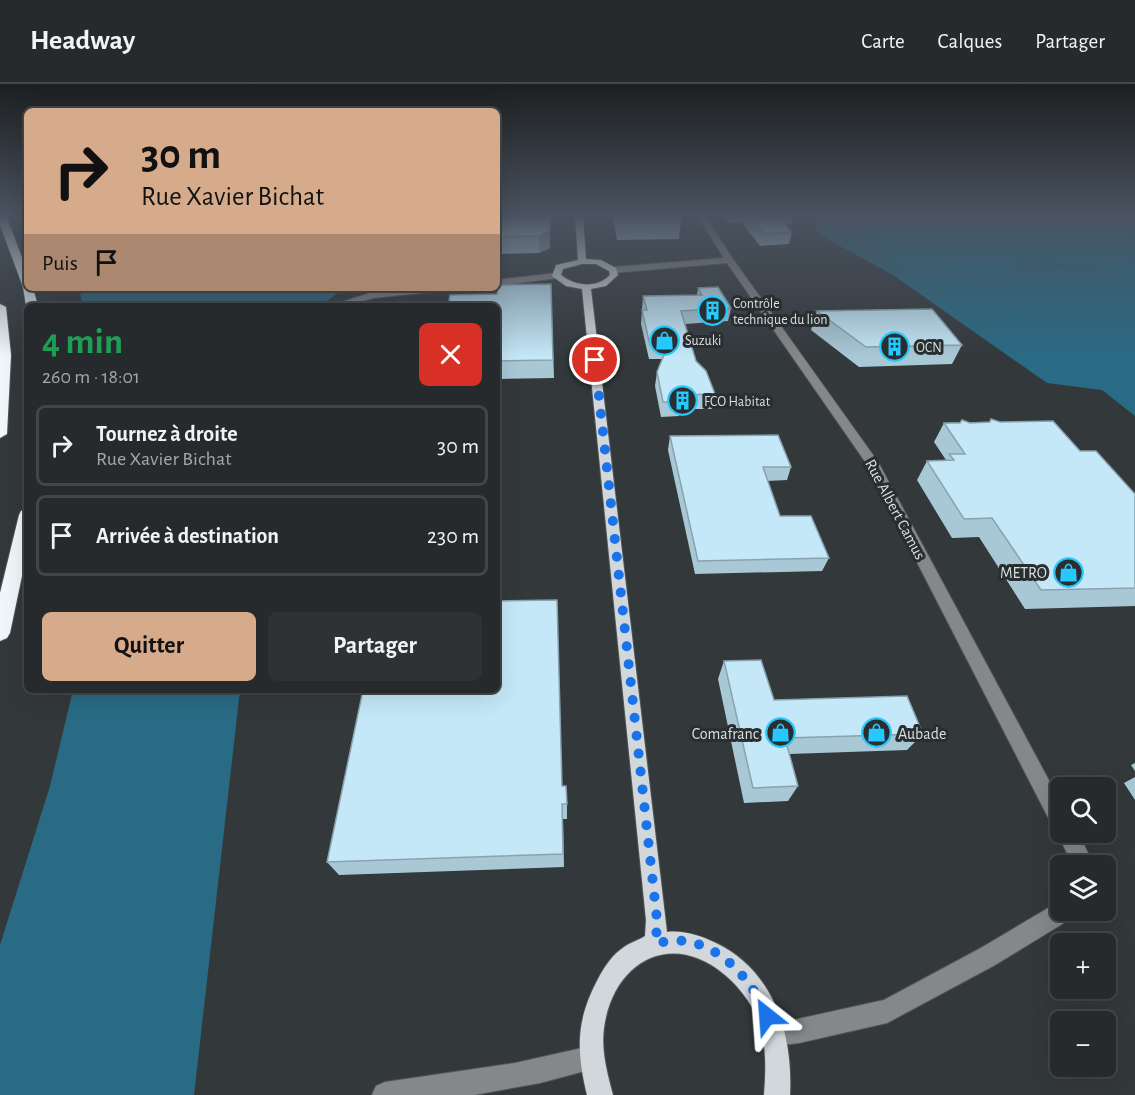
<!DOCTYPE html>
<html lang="fr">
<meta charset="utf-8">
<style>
:root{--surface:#262a2c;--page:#2e3234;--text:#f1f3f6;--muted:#a4a7a9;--line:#424648;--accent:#d6ab8b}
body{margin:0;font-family:"Alegreya Sans",sans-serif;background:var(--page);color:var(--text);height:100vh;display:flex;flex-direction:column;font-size:22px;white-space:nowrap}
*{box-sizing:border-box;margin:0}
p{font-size:20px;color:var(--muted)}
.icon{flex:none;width:33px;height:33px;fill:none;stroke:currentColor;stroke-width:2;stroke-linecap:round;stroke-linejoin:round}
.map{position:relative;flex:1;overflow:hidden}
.panel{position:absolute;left:24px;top:219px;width:476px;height:390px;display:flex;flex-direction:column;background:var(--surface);border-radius:9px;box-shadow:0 6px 24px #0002,0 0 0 2px var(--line)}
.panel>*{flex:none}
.hud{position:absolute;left:24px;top:24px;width:476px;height:183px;border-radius:9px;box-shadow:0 6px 24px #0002,0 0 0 2px var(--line);background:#d6ab8b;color:#111;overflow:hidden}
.fabs{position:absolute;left:1050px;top:693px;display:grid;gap:12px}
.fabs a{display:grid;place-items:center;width:66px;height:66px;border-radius:9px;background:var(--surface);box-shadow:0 6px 24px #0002,0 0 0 2px var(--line);font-size:30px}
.pin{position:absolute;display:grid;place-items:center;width:51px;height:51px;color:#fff;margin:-26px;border:3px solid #fff;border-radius:50%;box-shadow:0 2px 6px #0007}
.me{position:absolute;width:66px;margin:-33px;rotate:332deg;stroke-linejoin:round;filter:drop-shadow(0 0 4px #0008)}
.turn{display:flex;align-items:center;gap:21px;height:126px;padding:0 18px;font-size:27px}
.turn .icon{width:78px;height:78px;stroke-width:2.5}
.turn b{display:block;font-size:42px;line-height:51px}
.then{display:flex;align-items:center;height:57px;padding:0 18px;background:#0003;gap:12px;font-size:22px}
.round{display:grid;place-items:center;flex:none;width:63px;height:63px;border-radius:9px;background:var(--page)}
.summary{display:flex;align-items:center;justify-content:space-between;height:102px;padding:0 18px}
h1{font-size:36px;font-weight:700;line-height:45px;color:#1e9e55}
.action{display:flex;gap:12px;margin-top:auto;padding:12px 18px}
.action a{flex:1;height:69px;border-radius:9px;background:var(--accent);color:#111;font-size:24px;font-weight:700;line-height:69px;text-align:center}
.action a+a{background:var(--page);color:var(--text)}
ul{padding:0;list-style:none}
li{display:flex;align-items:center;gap:18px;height:81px;margin:0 12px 9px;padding:0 6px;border:3px solid var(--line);border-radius:9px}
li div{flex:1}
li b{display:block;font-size:22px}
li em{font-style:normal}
header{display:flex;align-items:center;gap:36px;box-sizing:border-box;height:84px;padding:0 30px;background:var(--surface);border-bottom:2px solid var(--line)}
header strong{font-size:28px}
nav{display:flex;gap:33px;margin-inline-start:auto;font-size:21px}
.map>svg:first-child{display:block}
.green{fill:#296b84}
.forest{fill:#21718e}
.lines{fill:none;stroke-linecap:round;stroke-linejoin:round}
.minor-casing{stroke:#515659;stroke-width:2}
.major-casing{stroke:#515659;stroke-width:2}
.highway-casing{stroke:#515659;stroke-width:2}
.minor{fill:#858788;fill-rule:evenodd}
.major{fill:#d1d7da;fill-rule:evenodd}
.highway{fill:#f0f7fa;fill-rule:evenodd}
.wall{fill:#a9c8d5}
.shaded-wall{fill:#89a2ae}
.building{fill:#c4e8f8;stroke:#89a2ae;stroke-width:1.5}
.route{stroke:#1a73e8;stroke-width:10;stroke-dasharray:0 18}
.labels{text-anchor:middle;stroke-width:6;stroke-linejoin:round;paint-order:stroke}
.far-poi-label{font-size:14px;fill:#dcdfe0;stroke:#292e30;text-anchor:start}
.street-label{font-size:16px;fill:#dcdfe0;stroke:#292e30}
.poi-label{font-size:16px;fill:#dcdfe0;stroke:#292e30;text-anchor:end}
</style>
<header>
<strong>Headway</strong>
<nav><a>Carte</a><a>Calques</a><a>Partager</a></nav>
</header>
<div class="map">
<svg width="1135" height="1011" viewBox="0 0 1135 1011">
<rect width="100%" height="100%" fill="#33383b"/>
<!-- green -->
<path class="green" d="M809,131h45l4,8 141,52 27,-13 72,5 37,14v135l-33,-26 -55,-7 -154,-108 -73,-40z
M79,204h270l-11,5 -18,13h-237z
M73,606h167l-46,405h-194v-150l50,-159z"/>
<!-- forest -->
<path class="forest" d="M854,131h281v66l-37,-14 -72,-5 -27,13 -99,-10 -43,-42z"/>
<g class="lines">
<defs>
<path id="minor" d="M697,131h7l29,44 145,203 182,339v31h18l16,34h-21l-16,-34 1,-3 -5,-2 -187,-364 -139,-200 -114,10 -4,-3 4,-3 111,-9z
M556,189l4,3 -1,2 -63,8v-6z
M414,204h30l-4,3 -66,7 -30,8h-15l44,-14z
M1060,817v9h15l-3,8 -77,47 -108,58 -88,20 -25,3 -8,-4 -4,-8 4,-8 118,-26 95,-51z
M591,962l9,3 3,9 -3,9 -60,16 -66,12h-102l4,-9 9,-4 130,-19z"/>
<path id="major" d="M575,131h8l3,44 15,1 15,8 2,7 -12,11 -15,3 76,643c17,-2 34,4 49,11 58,28 77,91 74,152h-26c2,-26 3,-52 -7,-77 -6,-16 -19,-32 -32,-43 -54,-46 -112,-13 -121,53 -3,23 3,44 9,67h-26c-11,-45 -11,-75 11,-116 6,-12 15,-25 26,-32 7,-5 15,-7 21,-11l1,-16 -64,-631 -16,-3 -14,-10 4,-11 22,-5zM582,180h14l13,7 1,4c-13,14 -35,11 -49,0l2,-6z"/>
<path id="highway" d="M0,131h6l21,56v17h6l5,18h-12l-3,-19 -23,-62z
M0,220l6,3 5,48 -4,79 -7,4z
M27,425v43l-17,81 -3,5 -7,3v-48l19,-78 2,-4z"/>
</defs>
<!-- minor casing -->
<use href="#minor" class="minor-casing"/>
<!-- major casing -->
<use href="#major" class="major-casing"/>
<!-- highway casing -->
<use href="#highway" class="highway-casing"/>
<!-- minor -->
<use href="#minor" class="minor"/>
<!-- major -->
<use href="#major" class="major"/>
<!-- highway -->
<use href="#highway" class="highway"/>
</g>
<!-- wall -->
<path class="wall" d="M496,131h54v33l-11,5 -43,1z
M612,131h67l2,7 -2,17 -62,1z
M725,131h69l-2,9h-7l7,8 -3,12 -29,2 -18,-23 -15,-1z
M551,200l3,94 -58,1 1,-85z
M698,204l33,20 -3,13 -43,3 11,37 19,33 -3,15h-32l-1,7 -18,1 -6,-31 2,-14 5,-13h-13l-8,-35 2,-28 54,-1z
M817,227l145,34 -10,19 -93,3 -48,-37z
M991,335l89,32 55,43v112l-110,3 -46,-72 -27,1 -35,-58 10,-19 19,-1 -12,-18 10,-19 45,-1z
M670,352l121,31 -4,13 -20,1 13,35 49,42 -7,13 -127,3 -27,-124z
M724,577l50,39 149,34 -16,16 -118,4 9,32 -10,15 -44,2 -26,-124z
M1135,679v8l-4,-6z
M1135,693v23l-11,-17z
M562,702l5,18v15h-4l1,48 -225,8 -12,-13z"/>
<!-- shaded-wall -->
<path class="shaded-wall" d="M550,131v33l-11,5v-17z"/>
<!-- building -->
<path class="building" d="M496,131h54v16l-11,5 -43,1z
M616,131h63l2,7 -63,1z
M748,131h29l15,17 -29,2z
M551,200l2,76 -57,1v-55h-48l2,-11 47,-1 1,-9z
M718,203l13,21 -50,3 15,50 10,10 9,23 -35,1 2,7h-19l-6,-30 11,-27h-18l-8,-35h5l-4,-14 59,-1 -4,-7z
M932,225l30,36 -96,2 -49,-36z
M991,335l9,3 53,-1 27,30h16l39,43v94l-94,2 -49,-72 -28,1 -37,-58 27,-1 -5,-6h16l-21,-31h16l2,-3 8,3 20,-1z
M778,351l13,32h-28l17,49h31l18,42 -131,3 -28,-125z
M557,516l5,186h4l1,18h-5l1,50 -236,8 36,-172h133v-89z
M761,576l13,40 133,-4 16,38 -138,4 13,48 -45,2 -29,-127z"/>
<!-- sky -->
<linearGradient id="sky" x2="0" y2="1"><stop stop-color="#1c1f20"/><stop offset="0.48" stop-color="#4a5360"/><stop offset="1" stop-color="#4a5360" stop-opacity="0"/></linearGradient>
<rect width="1135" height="273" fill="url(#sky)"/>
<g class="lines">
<!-- route -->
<path class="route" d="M595,276l62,560 -1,23c9,-1 19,-3 28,-2 39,5 69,41 83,75"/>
</g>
<!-- icons -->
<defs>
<symbol id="building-ring" viewBox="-11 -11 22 22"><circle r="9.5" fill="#292e30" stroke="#25c9fe" stroke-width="1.5"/><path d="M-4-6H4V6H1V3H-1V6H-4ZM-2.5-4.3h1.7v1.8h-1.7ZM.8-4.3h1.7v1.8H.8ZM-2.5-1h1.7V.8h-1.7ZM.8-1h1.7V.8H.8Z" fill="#25c9fe"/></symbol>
<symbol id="shop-ring" viewBox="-11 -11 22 22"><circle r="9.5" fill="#292e30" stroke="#25c9fe" stroke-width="1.5"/><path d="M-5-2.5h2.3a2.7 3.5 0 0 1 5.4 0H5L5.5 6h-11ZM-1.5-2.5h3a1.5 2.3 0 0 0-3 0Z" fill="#25c9fe"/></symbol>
</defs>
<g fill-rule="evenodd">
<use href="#building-ring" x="696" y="210" width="33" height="33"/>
<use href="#shop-ring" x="648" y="240" width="33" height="33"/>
<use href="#building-ring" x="878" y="246" width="33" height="33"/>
<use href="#building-ring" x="666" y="300" width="33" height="33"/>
<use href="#shop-ring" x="1052" y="472" width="33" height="33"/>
<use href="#shop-ring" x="764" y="632" width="33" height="33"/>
<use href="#shop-ring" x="860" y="632" width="33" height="33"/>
</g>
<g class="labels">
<!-- far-poi labels -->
<g class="far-poi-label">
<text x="733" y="224">Contrôle<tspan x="733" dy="16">technique du lion</tspan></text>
<text x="685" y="261">Suzuki</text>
<text x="916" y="268">OCN</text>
<text x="704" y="322">FCO Habitat</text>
</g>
<!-- street labels -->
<g class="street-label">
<text transform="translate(896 425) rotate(62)" y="6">Rue Albert Camus</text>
</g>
<!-- poi labels -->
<g class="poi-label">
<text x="1047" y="494">METRO</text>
<text x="759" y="655">Comafranc</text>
<text x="898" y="655" text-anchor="start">Aubade</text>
</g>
</g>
</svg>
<div class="fabs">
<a><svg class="icon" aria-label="search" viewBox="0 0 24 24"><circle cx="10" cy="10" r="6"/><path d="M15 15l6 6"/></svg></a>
<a><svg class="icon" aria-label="layers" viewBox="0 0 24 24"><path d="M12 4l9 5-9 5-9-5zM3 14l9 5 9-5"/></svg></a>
<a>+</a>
<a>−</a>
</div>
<div class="pin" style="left:595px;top:276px;background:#d93025"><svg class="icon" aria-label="arrive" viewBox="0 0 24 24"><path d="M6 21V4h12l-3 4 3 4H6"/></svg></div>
<svg class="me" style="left:767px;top:932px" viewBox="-20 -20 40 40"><path d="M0-17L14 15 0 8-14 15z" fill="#1a73e8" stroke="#fff" stroke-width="4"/></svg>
<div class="hud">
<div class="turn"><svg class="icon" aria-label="right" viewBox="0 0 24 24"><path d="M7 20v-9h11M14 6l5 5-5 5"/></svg><div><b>30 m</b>Rue Xavier Bichat</div></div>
<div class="then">Puis<svg class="icon" aria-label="arrive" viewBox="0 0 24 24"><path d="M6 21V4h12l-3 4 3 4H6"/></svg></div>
</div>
<section class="panel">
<div class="summary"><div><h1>4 min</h1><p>260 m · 18:01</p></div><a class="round" style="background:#d93025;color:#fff"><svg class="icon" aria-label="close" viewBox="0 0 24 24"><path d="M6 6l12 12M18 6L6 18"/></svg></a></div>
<ul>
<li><svg class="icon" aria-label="right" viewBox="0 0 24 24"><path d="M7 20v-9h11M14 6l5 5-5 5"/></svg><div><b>Tournez à droite</b><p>Rue Xavier Bichat</p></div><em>30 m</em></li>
<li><svg class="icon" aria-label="arrive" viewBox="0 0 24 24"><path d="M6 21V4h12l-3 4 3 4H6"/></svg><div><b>Arrivée à destination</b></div><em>230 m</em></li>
</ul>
<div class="action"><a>Quitter</a><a>Partager</a></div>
</section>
</div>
